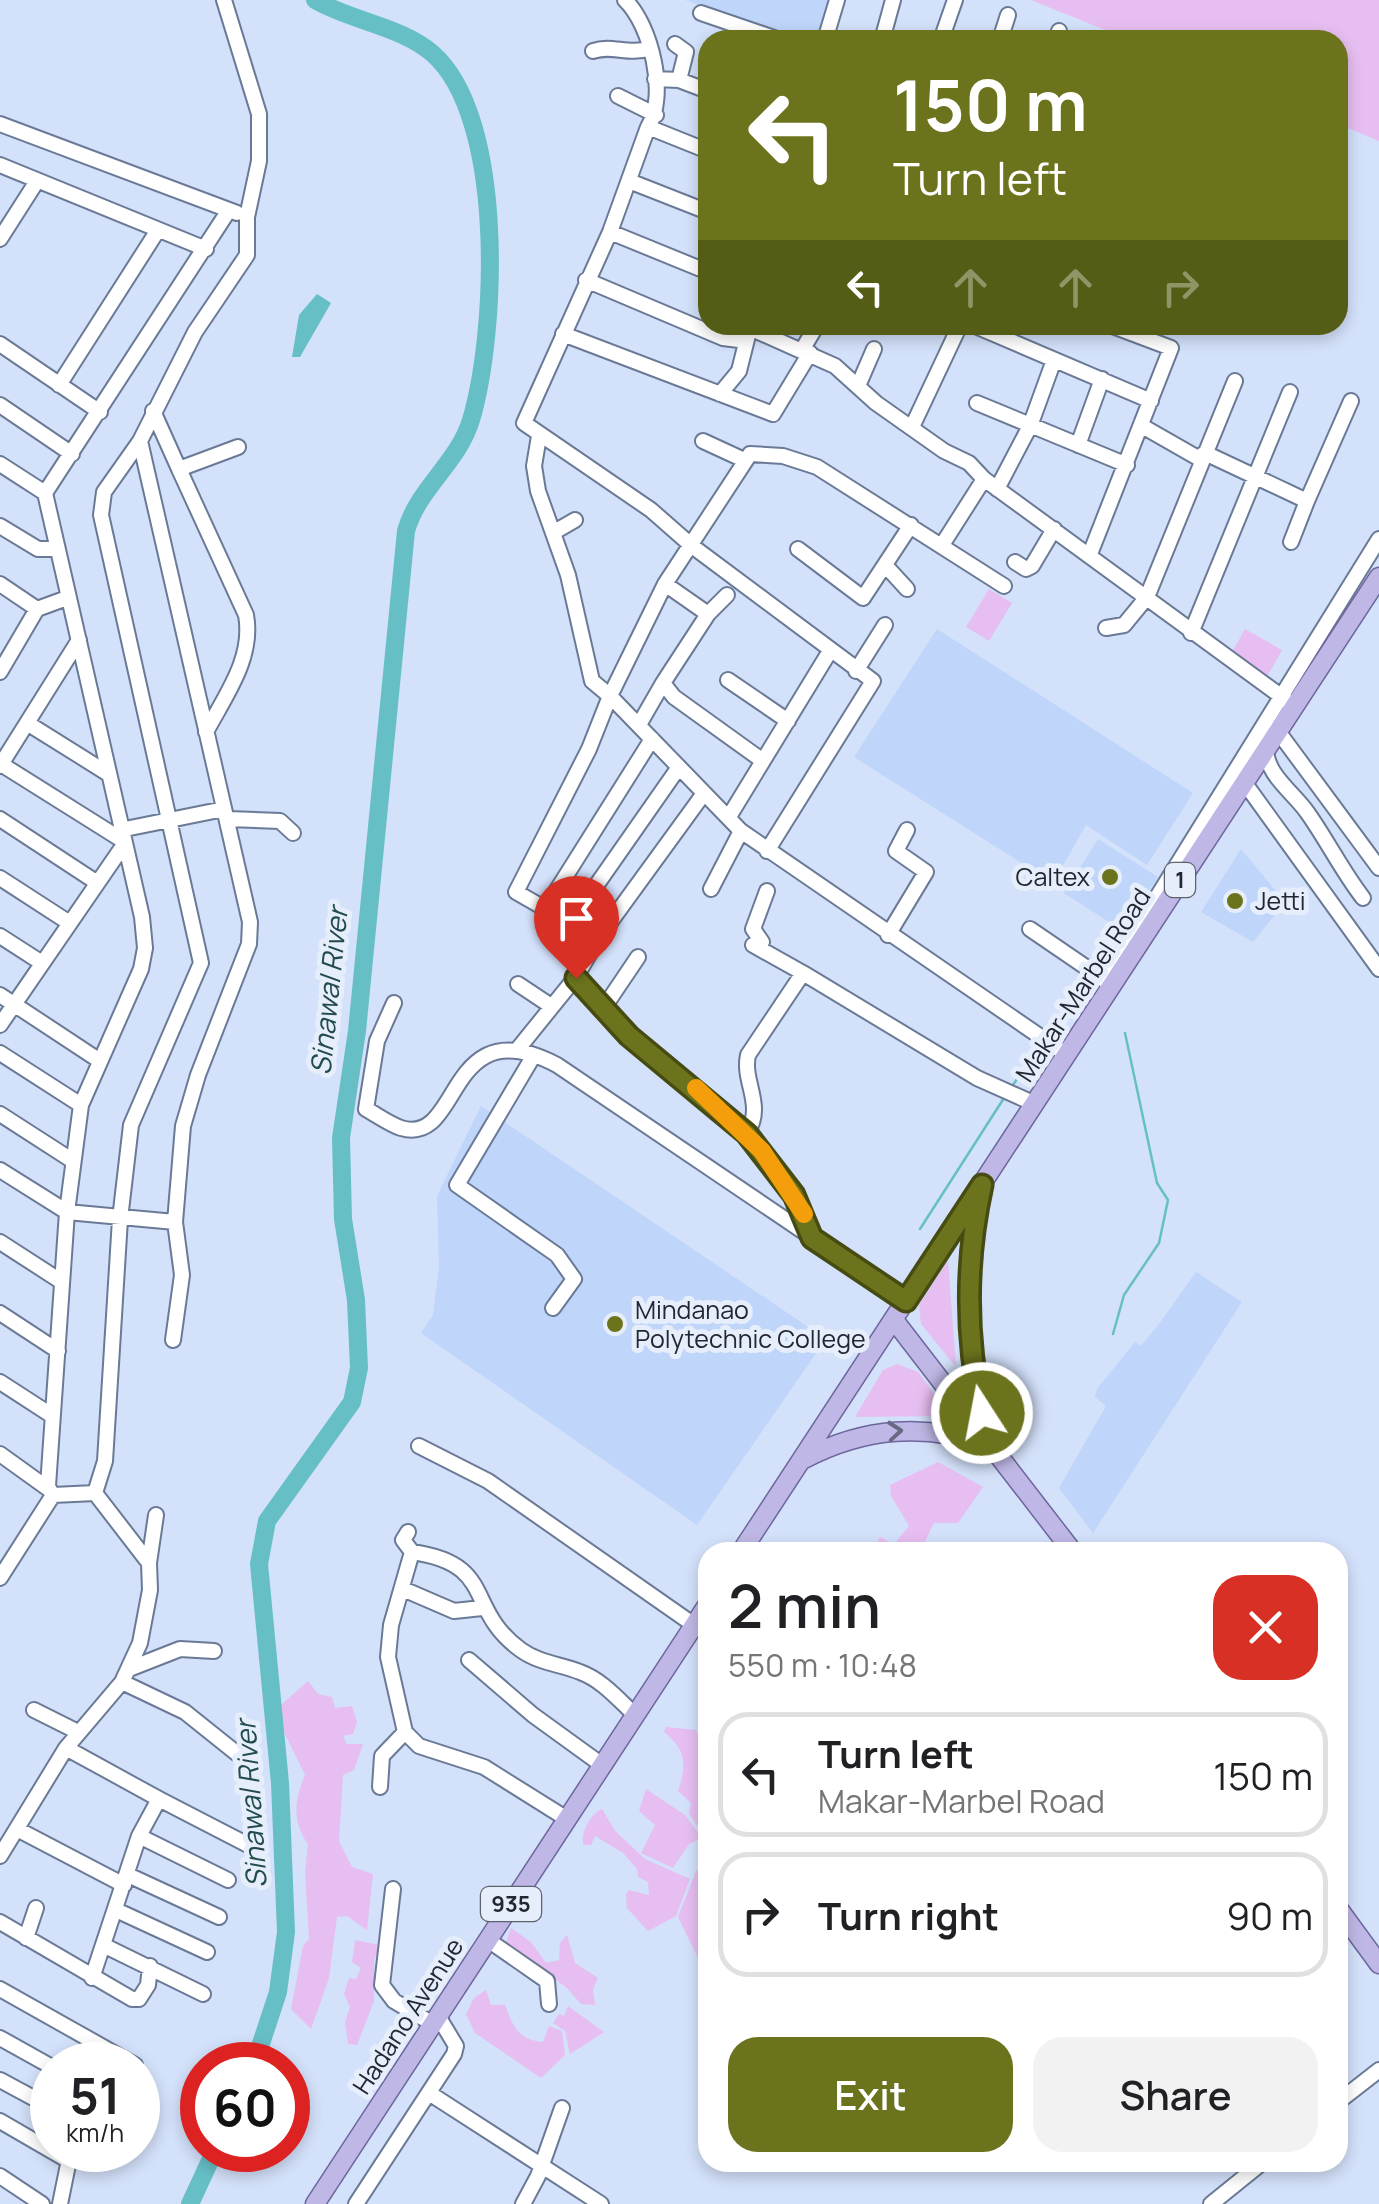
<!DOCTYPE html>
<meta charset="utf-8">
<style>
:root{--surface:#fff;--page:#f2f2f2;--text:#202124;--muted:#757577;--line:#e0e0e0;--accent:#6b731c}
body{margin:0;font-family:Manrope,sans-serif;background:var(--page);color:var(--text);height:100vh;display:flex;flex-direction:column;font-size:38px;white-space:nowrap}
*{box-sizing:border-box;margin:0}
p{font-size:32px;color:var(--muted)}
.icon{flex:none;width:55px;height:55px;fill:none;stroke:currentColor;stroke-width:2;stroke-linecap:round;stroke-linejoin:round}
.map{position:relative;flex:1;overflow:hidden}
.drawer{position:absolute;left:698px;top:1542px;width:650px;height:630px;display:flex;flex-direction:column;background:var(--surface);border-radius:30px;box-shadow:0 5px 15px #0003}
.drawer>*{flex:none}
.hud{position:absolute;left:698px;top:30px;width:650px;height:305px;border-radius:30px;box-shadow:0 5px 15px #0003;background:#6b731c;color:#fff;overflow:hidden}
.speed{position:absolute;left:30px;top:2042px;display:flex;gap:20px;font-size:50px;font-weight:700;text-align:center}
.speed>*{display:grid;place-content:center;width:130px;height:130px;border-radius:50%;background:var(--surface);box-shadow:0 5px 15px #0003;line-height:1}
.speed small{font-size:25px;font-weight:400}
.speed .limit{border:15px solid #d22;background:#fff;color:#111}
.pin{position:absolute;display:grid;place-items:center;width:85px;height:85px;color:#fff;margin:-102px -42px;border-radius:50% 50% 50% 0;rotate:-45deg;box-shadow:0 0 10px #0007}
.pin .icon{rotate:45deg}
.me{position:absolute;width:110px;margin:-55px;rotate:349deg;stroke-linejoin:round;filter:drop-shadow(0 0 8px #0008)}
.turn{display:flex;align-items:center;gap:35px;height:210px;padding:0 30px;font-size:45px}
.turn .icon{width:130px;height:130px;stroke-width:2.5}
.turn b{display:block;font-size:70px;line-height:85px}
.lanes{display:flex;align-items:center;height:95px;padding:0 30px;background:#0003;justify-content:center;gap:50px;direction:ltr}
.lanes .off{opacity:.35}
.round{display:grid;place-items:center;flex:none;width:105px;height:105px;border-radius:30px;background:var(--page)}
.headline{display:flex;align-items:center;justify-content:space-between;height:170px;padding:0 30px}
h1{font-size:60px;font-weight:600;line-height:75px}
.primary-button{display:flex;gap:20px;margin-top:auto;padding:20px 30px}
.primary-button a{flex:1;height:115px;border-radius:30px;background:var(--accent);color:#fff;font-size:40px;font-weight:600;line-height:115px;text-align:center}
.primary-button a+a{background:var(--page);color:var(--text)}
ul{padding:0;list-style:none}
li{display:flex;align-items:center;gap:30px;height:125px;margin:0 20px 15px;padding:0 10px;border:5px solid var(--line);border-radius:30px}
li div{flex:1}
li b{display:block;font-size:38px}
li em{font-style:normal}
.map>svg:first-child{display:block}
.built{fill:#bfd5fa}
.green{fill:#e7bef1}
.water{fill:#67bfc6}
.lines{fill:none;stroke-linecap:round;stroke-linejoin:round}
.stream{stroke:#67bfc6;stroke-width:2.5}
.river{stroke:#67bfc6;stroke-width:18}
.minor-casing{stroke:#6a7a96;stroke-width:18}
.major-casing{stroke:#6c669d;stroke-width:21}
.minor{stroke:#fff;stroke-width:14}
.major{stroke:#bfb8e6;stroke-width:18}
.oneway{stroke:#686984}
.route-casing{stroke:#464b12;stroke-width:25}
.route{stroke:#6b731c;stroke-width:18}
.slow{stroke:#f59e0b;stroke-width:18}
.poi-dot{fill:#6b731c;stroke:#e7eefb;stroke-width:4}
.labels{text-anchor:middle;stroke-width:10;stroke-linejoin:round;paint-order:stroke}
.shield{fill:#e7eefb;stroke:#5c636f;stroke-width:2.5}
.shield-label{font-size:22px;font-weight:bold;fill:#212833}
.poi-label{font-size:25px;fill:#212833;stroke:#e7eefb;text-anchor:start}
.street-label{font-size:25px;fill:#212833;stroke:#e7eefb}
.water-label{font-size:28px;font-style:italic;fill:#224b4e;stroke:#e7eefb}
</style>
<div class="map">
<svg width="1379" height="2204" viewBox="0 0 1379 2204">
<rect width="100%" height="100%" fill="#d3e1fa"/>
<!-- built -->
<path class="built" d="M685,0h152l-12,40h-25z
M937,629l256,164 -46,72 -61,-40 -33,58 -199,-126z
M1098,839l60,38 -35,54 -59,-38z
M1241,849l44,53 -32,40 -52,-30z
M481,1106l345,233 -129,186 -276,-192 12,-18 6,-49 -2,-70z
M1196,1272l46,30 -149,231 -34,-45 47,-82 -11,-9 2,-8 38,-47 6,4 18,-22z"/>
<!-- green -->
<path class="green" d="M1031,0h348v141l-41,-17v-84h-208z
M989,589l23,14 -23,38 -23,-14z
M1245,629l37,21 -14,25 -37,-21z
M948,1260l8,107 -35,-43 -2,-19z
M897,1364l21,8 26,36 -2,8 -87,1 28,-47z
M938,1462l45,25 -25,36h-24l-14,29h-47l7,-15 14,7 15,-18 -18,-30 -1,-11z
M308,1681l10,13 14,3 3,11 17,-2 5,16 -4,12 -10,2 4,8h16l-9,26 -11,5 -4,66 13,26 21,7 -6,56 -20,-14 -10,1 -8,61 -18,51 -20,-20 12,-63 6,-7 -4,-66 3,-29c-16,-22 -14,-43 -3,-69l-22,-45 -2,-25z
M666,1727l30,3 5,14 6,-1v97l-18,-26 2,-11 -13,-12c9,-26 8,-42 -14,-59z
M646,1789l39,26 17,23 -13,6 -16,24 -32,-15 14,-28 -16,-14z
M602,1809l13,22 30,28 45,20 -14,37 -28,15 -21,-23 -1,-14 3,-4 20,5 -1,-13 -10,-5 -1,-8 -14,-16 -28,-17 -4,9h-8c-2,-12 7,-31 19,-36z
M707,1860v94l-8,6 -21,-43 18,-46z
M511,1928l20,14 15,21 13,-3 1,-17 7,-8 8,28 23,15 -5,11 2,16 -14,-1 -15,-17 -61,-41z
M355,1940l25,5 -6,15v41l-17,44 -9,-1 -3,-22 5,-15 -6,-13 5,-16 7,1 5,-11 -9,-6z
M486,1990l5,15h14c8,22 14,35 38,37l6,-16 13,5 3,24 -24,23 -66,-45 -9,-19 8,-16z
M568,2006l36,26 -34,22 -5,-23 -12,-8 6,-9 5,2z"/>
<!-- water -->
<path class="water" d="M317,294l14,9 -31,54h-8l7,-42z"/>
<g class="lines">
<!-- stream -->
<path class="stream" d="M1013,1085l26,-40
M920,1229l84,-131
M1113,1334l11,-39 35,-52 9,-43 -11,-17 -32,-150"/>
<!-- river -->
<path class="river" d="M254,2065l24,-73 8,-60 -6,-149 -21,-219 8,-43 85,-119 7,-34 -3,-68 -13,-81 -2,-81 16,-107 49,-500c12,-43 52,-68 65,-111 26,-87 35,-303 -39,-367 -32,-27 -81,-32 -117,-53
M190,2204l25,-54"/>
<defs>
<path id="minor" d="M625,0c26,25 43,95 23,127l60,24
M701,13l79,27
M825,40l12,-40
M882,40l11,-40
M941,40l14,-40
M1000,40l8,-25
M1056,40l3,-9
M675,44l11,8 -7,28
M593,51c20,-7 35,5 57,-3
M655,79l24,1 29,11
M618,96l38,19
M0,124l237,89
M648,127l-38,105 -86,191 127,87 41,36 181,135 -106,170
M0,165l206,84
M629,181l79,31
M610,232l98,40
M0,239l37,-58
M586,280l137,58 16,2 14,-15
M973,325l178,76
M752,329l83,37 41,37 68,48 25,12 15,16 309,226
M563,334l210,80 37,-61
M0,344l100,68
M802,350l15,-25
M59,385l99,-155
M858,386l16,-37
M720,394l19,-23 9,-36
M977,403l150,62
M0,405l72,49
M153,411l26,58 59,-22
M1142,426l56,32 7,-5 102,48 44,-100
M912,427l48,-102
M539,436l-5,30 4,25 30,84 24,106 18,15 -21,53 -73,143 82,47
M703,441l39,18
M1078,445l24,-66
M0,464l45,29
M179,469l67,146c8,43 -21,81 -40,117
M997,489l33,-63 24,-66
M0,526l38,23h20
M556,531l19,-11
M1291,542l16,-41
M942,545l42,-66
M798,549l65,49 48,-73
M1090,554l81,-206 -61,-23
M1015,562l11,7 6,-3 22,-37
M885,565l22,24
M0,584l37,25 30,-11
M665,584l43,30 -45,69 11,14 89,64
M1004,586l-187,-119 -34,-11 -33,-2 -85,130 -55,112 131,135 326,224
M708,614l19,-19
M1106,628l18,-3 23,-28 88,-216
M1191,633l99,-241
M856,671l29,-46
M0,672l37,-63
M728,680l60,41
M27,723l80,50
M640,723l23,-40
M1277,730l102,138
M1266,747c-1,27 27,45 41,65 20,28 35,59 56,86
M1,764l121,76
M0,766l79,-126
M1244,782l135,187
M730,815l100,-164
M0,819l96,63
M228,819l52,2 13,12
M120,830l104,-21
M0,878l68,44
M711,889l30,-58
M767,891l-14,38 9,13 -9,3 50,28
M545,909l107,-170
M570,923l109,-156
M1030,929l82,56
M888,935l38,-63 -30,-21 11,-21
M0,936l42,27
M576,977c17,20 33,41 52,58 70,61 153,108 184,202
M1105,981l274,-442
M518,984l33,22
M0,995l100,66
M394,1003l-17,38 -11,68c11,6 23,15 35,19 62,19 43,-122 156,-63l349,236
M603,1009l35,-52
M0,1025l123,-179
M517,1050l59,-73 22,-38 104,-143
M0,1053l81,52
M534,1055l-77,130 100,70 17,24 -21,29
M0,1114l73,47
M747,1133c18,-28 -5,-51 1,-78l55,-82 174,105 58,26
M0,1170l67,42 108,10
M0,1242l62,40
M0,1313l58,38
M173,1340l9,-65 -7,-53 8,-96 15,-51 51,-131 1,-22 -110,-481 55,-109 52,-77v-38l12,-56v-47l-35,-114
M0,1382l51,33
M419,1446l69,35 206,144
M0,1454l50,36
M48,1486l19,-274 14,-107 60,-136 4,-21 -3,-31 -97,-424 184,-283
M95,1493l10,-32 15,-242 11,-94 70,-162 -100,-448 3,-23 36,-51
M408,1532l-5,8 9,12 -21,73 -3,32 17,75 14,14 65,21 83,52
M412,1552c85,12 52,57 109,98 18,13 39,14 59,22 22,8 38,27 55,43
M149,1563l7,-48
M0,1578l53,-83
M403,1589l51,22 28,-3
M469,1660l64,55 69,50
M129,1669l51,-20 34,2
M122,1682l63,30 60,48
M34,1710l44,22
M66,1748l93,51 -20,37 -47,142
M380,1787l2,-31 23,-24
M159,1799l91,47
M17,1829l107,56
M139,1836l89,44
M0,1856l66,-108 56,-66 18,-39 10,-53 -1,-27 -54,-70 -42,2
M128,1875l91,42
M393,1889l-11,96 12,16 39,23
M116,1910l91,42
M0,1922l132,77h7l9,-14 2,-19
M26,1938l10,-30
M488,1940l59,41 2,23
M105,1946l98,48
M0,1989l135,76
M0,2038l52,29
M0,2080l52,28
M429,2093l172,111
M1338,2102l41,-32
M0,2121l69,40
M0,2176l42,28
M60,2204l11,-54
M356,2204l98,-150 2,-8 -18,-30
M523,2204l15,-28 24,-68
M1211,2204l52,-42"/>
<path id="major" d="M979,1199c-17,78 -13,159 9,236
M894,1320l179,232
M804,1459c61,-32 121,-36 186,-14
M741,1552l638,-975
M1338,1908l41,56
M315,2204l393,-600"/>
</defs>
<!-- minor casing -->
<use href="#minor" class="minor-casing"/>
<!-- major casing -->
<use href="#major" class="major-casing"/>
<!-- minor -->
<use href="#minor" class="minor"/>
<!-- major -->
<use href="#major" class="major"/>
</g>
<!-- one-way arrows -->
<defs><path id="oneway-chevron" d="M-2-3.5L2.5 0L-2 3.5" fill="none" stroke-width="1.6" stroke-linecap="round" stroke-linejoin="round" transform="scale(2.5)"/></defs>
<use class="oneway" href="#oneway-chevron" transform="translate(895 1431) rotate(-5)"/>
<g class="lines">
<defs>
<path id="route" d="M576,978l53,58 118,98 47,61 18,43 94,63 76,-116c-17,77 -17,151 0,228"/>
</defs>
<!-- route casing -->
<use href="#route" class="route-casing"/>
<!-- route -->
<use href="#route" class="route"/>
<!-- slow -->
<path class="slow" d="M696,1088l66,63 42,63"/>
</g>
<!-- markers -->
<g class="poi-dot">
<circle cx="1110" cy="877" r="10"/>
<circle cx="1235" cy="901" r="10"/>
<circle cx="615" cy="1324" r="10"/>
</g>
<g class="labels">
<!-- shield labels -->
<g class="shield">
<rect x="1165" y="863" width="30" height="34" rx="8"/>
<rect x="481" y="1887" width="60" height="34" rx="8"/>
</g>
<g class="shield-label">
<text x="1180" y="888">1</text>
<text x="511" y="1912">935</text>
</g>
<!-- poi labels -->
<g class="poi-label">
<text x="1090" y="886" text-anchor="end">Caltex</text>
<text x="1255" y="910">Jetti</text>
<text x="635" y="1319">Mindanao<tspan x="635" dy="29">Polytechnic College</tspan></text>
</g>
<!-- street labels -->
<g class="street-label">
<text transform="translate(1083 985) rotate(-57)" y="9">Makar-Marbel Road</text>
<text transform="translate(408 2016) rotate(-57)" y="9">Hadano Avenue</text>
</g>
<!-- water labels -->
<g class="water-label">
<text transform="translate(329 991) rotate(-84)" y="10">Sinawal River</text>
<text transform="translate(251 1804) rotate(-94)" y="10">Sinawal River</text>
</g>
</g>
</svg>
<div class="speed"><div>51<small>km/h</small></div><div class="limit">60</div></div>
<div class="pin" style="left:576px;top:978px;background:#d93025"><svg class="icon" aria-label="arrive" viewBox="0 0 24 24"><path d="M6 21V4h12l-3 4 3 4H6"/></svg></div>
<svg class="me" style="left:982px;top:1413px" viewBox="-20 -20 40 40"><circle r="17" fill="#6b731c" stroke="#fff" stroke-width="3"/><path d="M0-11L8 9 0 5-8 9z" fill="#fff"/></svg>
<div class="hud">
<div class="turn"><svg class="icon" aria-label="left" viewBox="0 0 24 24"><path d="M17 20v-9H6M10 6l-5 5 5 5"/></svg><div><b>150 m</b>Turn left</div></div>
<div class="lanes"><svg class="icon" aria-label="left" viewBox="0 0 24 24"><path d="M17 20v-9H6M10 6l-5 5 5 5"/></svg><svg class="icon off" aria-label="ahead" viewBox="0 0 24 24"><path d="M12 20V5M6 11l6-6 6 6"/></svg><svg class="icon off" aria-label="ahead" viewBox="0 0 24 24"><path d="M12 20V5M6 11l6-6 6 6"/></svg><svg class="icon off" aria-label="right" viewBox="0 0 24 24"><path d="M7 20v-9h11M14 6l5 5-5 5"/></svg></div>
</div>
<section class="drawer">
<div class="headline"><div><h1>2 min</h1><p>550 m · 10:48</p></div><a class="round" style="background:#d93025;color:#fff"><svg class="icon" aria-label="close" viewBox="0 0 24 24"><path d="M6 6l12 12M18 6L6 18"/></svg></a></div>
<ul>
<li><svg class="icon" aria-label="left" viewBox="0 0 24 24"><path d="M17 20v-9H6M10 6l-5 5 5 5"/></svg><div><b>Turn left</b><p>Makar-Marbel Road</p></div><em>150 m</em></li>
<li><svg class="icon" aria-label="right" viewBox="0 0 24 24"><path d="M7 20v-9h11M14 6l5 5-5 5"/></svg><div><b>Turn right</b></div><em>90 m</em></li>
</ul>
<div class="primary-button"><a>Exit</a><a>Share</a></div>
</section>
</div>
